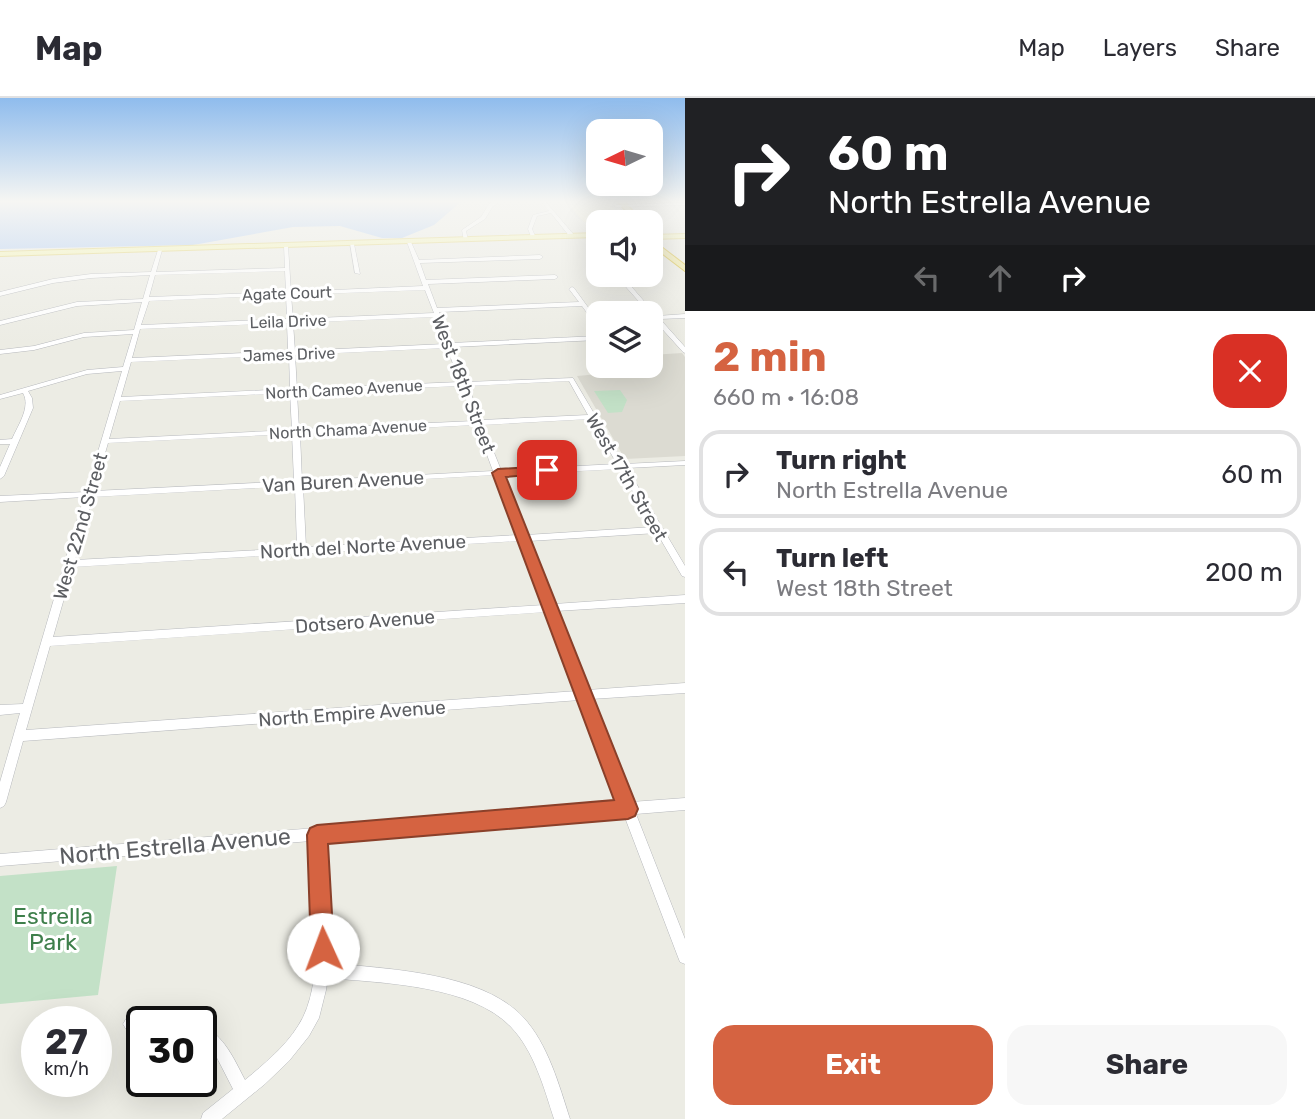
<!DOCTYPE html>
<meta charset="utf-8">
<style>
:root{--surface:#fff;--page:#f7f7f7;--text:#2b2b33;--muted:#7c7c81;--line:#e1e1e2;--accent:#d56341}
body{margin:0;font-family:Rubik,sans-serif;background:var(--page);color:var(--text);height:100vh;display:flex;flex-direction:column;font-size:26px;white-space:nowrap}
*{box-sizing:border-box;margin:0}
p{font-size:23px;color:var(--muted)}
.icon{flex:none;width:38px;height:38px;fill:none;stroke:currentColor;stroke-width:2;stroke-linecap:round;stroke-linejoin:round}
.map{position:relative;flex:1;overflow:hidden}
.drawer{display:flex;flex-direction:column;background:var(--surface);width:630px}
.drawer>*{flex:none}
.hud{background:#202124;color:#fff;overflow:hidden}
.needle{width:46px;rotate:265deg}
.controls{position:absolute;left:586px;top:21px;display:grid;gap:14px}
.controls a{display:grid;place-items:center;width:77px;height:77px;border-radius:14px;background:var(--surface);box-shadow:0 7px 28px #0002;font-size:35px}
.speed{position:absolute;left:21px;top:908px;display:flex;gap:14px;font-size:35px;font-weight:700;text-align:center}
.speed>*{display:grid;place-content:center;width:91px;height:91px;border-radius:50%;background:var(--surface);box-shadow:0 7px 28px #0002;line-height:1}
.speed small{font-size:18px;font-weight:400}
.speed .limit{border:4px solid #111;border-radius:10px;background:#fff;color:#111}
.pin{position:absolute;display:grid;place-items:center;width:60px;height:60px;color:#fff;margin:-30px;border-radius:14px;box-shadow:0 4px 10px #0006}
.me{position:absolute;width:77px;margin:-38px;rotate:358deg;stroke-linejoin:round;filter:drop-shadow(0 0 5px #0008)}
.turn{display:flex;align-items:center;gap:24px;height:147px;padding:0 28px;font-size:32px}
.turn .icon{width:91px;height:91px;stroke-width:2.5}
.turn b{display:block;font-size:49px;line-height:60px}
.lanes{display:flex;align-items:center;height:66px;padding:0 28px;background:#0003;justify-content:center;gap:35px;direction:ltr}
.lanes .off{opacity:.35}
.round{display:grid;place-items:center;flex:none;width:74px;height:74px;border-radius:21px;background:var(--page)}
.summary{display:flex;align-items:center;justify-content:space-between;height:119px;padding:0 28px}
h1{font-size:42px;font-weight:700;line-height:52px;color:var(--accent)}
.primary-button{display:flex;gap:14px;margin-top:auto;padding:14px 28px}
.primary-button a{flex:1;height:80px;border-radius:21px;background:var(--accent);color:#fff;font-size:28px;font-weight:700;line-height:80px;text-align:center}
.primary-button a+a{background:var(--page);color:var(--text)}
ul{padding:0;list-style:none}
li{display:flex;align-items:center;gap:21px;height:88px;margin:0 14px 10px;padding:0 14px;border:4px solid var(--line);border-radius:21px}
li div{flex:1}
li b{display:block;font-size:26px}
li em{font-style:normal}
header{display:flex;align-items:center;gap:42px;box-sizing:border-box;height:98px;padding:0 35px;background:var(--surface);border-bottom:2px solid var(--line)}
header strong{font-size:33px}
nav{display:flex;gap:38px;margin-inline-start:auto;font-size:24px}
main{display:flex;flex:1;min-height:0}
.map>svg:first-child{display:block}
.commercial{fill:#faf7db}
.education{fill:#dcdbd2}
.green{fill:#c3e1c7}
.water{fill:#abc9f5}
.lines{fill:none;stroke-linecap:round;stroke-linejoin:round}
.minor-casing{stroke:#b6b8bc;stroke-width:1}
.major-casing{stroke:#e1d168;stroke-width:2}
.highway-casing{stroke:#d6b81a;stroke-width:2}
.minor{fill:#fff;fill-rule:evenodd}
.major{fill:#f5f5b0;fill-rule:evenodd}
.highway{fill:#f0e797;fill-rule:evenodd}
.route{fill:#d56341;stroke:#8a402a;stroke-width:2}
.labels{text-anchor:middle;stroke-width:6;stroke-linejoin:round;paint-order:stroke}
.far-street-label{font-size:16px;fill:#5c5e62;stroke:#fff}
.street-label{font-size:19px;fill:#5c5e62;stroke:#fff}
.near-street-label{font-size:23px;fill:#5c5e62;stroke:#fff}
.near-park-label{font-size:23px;fill:#3e7f4b;stroke:#fff}
</style>
<header>
<strong>Map</strong>
<nav><a>Map</a><a>Layers</a><a>Share</a></nav>
</header>
<main>
<div class="map">
<svg width="685" height="1021" viewBox="0 0 685 1021">
<rect width="100%" height="100%" fill="#ecece4"/>
<!-- commercial -->
<path class="commercial" d="M610,106l16,18h-42l-15,-17z"/>
<!-- education -->
<path class="education" d="M682,255l3,4v99l-60,3 -48,-83 22,-2 -10,-16 9,-1v9h53v-11z"/>
<!-- green -->
<path class="green" d="M620,292l7,10 -5,12 -14,1 -14,-22z
M117,768l-19,129 -98,9v-128z"/>
<!-- water -->
<path class="water" d="M85,103h377l-28,24 -32,13h-20l-42,-12 -47,1 -100,18 -193,4v-47z"/>
<g class="lines">
<defs>
<path id="minor" d="M495,103h6l-8,5 -8,13 -19,12 2,9 -4,1 -2,-11 19,-13 8,-13z
M541,103h4l29,34v2h-4l-19,-24 -14,3 -5,13 4,9 -4,1 -4,-10 5,-14 16,-4z
M685,105v2l-69,2 -2,-1 2,-1z
M409,143l2,1 8,18 121,-5 3,2 -3,2 -120,4 6,17 129,-5 3,2 -3,2 -127,5 9,24 142,-6 -10,-13 3,-2 2,1 24,33v5l-2,-1 -14,-19 -143,6 12,31 147,-7v4l-145,7 13,35 107,-4 51,86 61,-3v4l-58,3 58,98v11l-3,-1 -25,-43 -128,8 25,63 131,-9v8l-129,8 31,79 98,-7v10l-94,6 40,103 54,-4v12l-49,4 49,125v25l-5,-2 -2,-5 -54,-142 -300,25 5,69v54c58,6 152,9 194,54 25,27 36,68 47,102h-16c-10,-31 -20,-68 -43,-92 -40,-42 -128,-44 -183,-49l-2,12 -7,28 -10,18 -20,25 -24,23 -43,35h-21l2,-6 30,-24 -18,-35 -14,-12v-17c23,10 33,34 44,55 19,-16 40,-33 53,-54 29,-43 16,-135 13,-185l-311,25v-12l620,-51 -40,-103 -557,41 -17,61 -2,4 -4,2v-26l20,-69 -20,2v-10l23,-1 61,-207 -84,5v-6l86,-4 36,-121 -35,3 -59,17 4,7 1,10 -29,68 -4,3v-12l10,-23h-10v-4l12,-1c6,-14 19,-32 11,-46l-23,6v-4l87,-25 36,-3 10,-33 -49,3 -50,13 -34,4v-4l34,-4 50,-13 50,-3 8,-28 -65,4 -77,19v-4l77,-19 66,-3 7,-24 -59,3 -38,5 -53,13v-4l53,-13 38,-5 60,-2 7,-22 2,-1 2,1 -6,22 129,-4 -1,-22 2,-1 2,1 3,46 132,-6 -16,-44zM285,173l1,21 -137,5 6,-22zM425,192l9,23 -141,6 -2,-24zM286,197l1,24 -146,6 8,-24zM435,219l10,27 -150,7 -2,-28zM287,225l1,28 -156,7 8,-29zM447,250l13,34 -163,7 -2,-34zM289,257l1,34 -169,8 10,-35zM569,283l19,34 -107,5 -13,-34zM461,288l13,35 -175,8 -2,-36zM290,295l2,37 -183,9 11,-38zM591,321l26,45 -116,6 -18,-45zM476,327l17,46 -191,10 -2,-47zM292,336l2,47 -200,10 14,-48zM620,371l33,58 -127,8 -23,-60zM495,377l23,60 -212,12 -3,-61zM295,388l2,62 -222,12 18,-63zM520,443l24,64 -491,32 20,-70zM547,514l30,79 -551,39 24,-84z
M350,145l4,1 6,30 -5,-1z
M626,187h4l27,31 28,-2v4l-25,1 25,28v6l-2,-1 -29,-32 -2,-1 -1,-6h-2l-23,-26z
M166,911l25,8 2,5h-51v7l-11,3 -5,-3 -3,-5 3,-5z"/>
<path id="major" d="M598,135v4l-598,19v-4z
M685,136v4l-34,1v-4z"/>
<path id="highway" d="M617,103h7l18,21h-6z
M651,141l34,26v6l-34,-26z"/>
</defs>
<!-- minor casing -->
<use href="#minor" class="minor-casing"/>
<!-- major casing -->
<use href="#major" class="major-casing"/>
<!-- highway casing -->
<use href="#highway" class="highway-casing"/>
<!-- minor -->
<use href="#minor" class="minor"/>
<!-- major -->
<use href="#major" class="major"/>
<!-- highway -->
<use href="#highway" class="highway"/>
</g>
<!-- sky -->
<linearGradient id="sky" x2="0" y2="1"><stop stop-color="#8fbced"/><stop offset="0.42" stop-color="#f6f6f3"/><stop offset="1" stop-color="#f6f6f3" stop-opacity="0"/></linearGradient>
<rect width="685" height="246" fill="url(#sky)"/>
<!-- route -->
<path class="route" d="M547,368l6,4 -2,3 -45,4 132,332 -3,7 -7,3 -300,25 6,105 -3,8 -8,4 -8,-4 -4,-8 -4,-114 3,-7 7,-3 297,-25 -122,-327 6,-4z"/>
<g class="labels">
<!-- far-street labels -->
<g class="far-street-label">
<text transform="translate(287 195) rotate(-2)" y="6">Agate Court</text>
<text transform="translate(288 223) rotate(-2)" y="6">Leila Drive</text>
<text transform="translate(289 256) rotate(-2)" y="6">James Drive</text>
<text transform="translate(344 291) rotate(-3)" y="6">North Cameo Avenue</text>
<text transform="translate(348 331) rotate(-3)" y="6">North Chama Avenue</text>
</g>
<!-- street labels -->
<g class="street-label">
<text transform="translate(464 286) rotate(69)" y="7">West 18th Street</text>
<text transform="translate(627 379) rotate(60)" y="7">West 17th Street</text>
<text transform="translate(343 383) rotate(-3)" y="7">Van Buren Avenue</text>
<text transform="translate(80 428) rotate(-74)" y="7">West 22nd Street</text>
<text transform="translate(363 448) rotate(-3)" y="7">North del Norte Avenue</text>
<text transform="translate(365 523) rotate(-4)" y="7">Dotsero Avenue</text>
<text transform="translate(352 615) rotate(-4)" y="7">North Empire Avenue</text>
</g>
<!-- near-street labels -->
<g class="near-street-label">
<text transform="translate(175 748) rotate(-5)" y="8">North Estrella Avenue</text>
</g>
<!-- near-park labels -->
<g class="near-park-label">
<text x="53" y="826">Estrella<tspan x="53" dy="26">Park</tspan></text>
</g>
</g>
</svg>
<div class="controls">
<a><svg class="needle" viewBox="-14 -14 28 28"><path d="M0-13l5 13h-10z" fill="#e53935"/><path d="M0 13l5-13h-10z" fill="#7c7c81"/></svg></a>
<a><svg class="icon" aria-label="sound" viewBox="0 0 24 24"><path d="M4 9h4l5-4v14l-5-4H4zM17 9q2 3 0 6"/></svg></a>
<a><svg class="icon" aria-label="layers" viewBox="0 0 24 24"><path d="M12 4l9 5-9 5-9-5zM3 14l9 5 9-5"/></svg></a>
</div>
<div class="speed"><div>27<small>km/h</small></div><div class="limit">30</div></div>
<div class="pin" style="left:547px;top:372px;background:#d93025"><svg class="icon" aria-label="arrive" viewBox="0 0 24 24"><path d="M6 21V4h12l-3 4 3 4H6"/></svg></div>
<svg class="me" style="left:323px;top:851px" viewBox="-20 -20 40 40"><circle r="19" fill="#fff"/><path d="M0-13L10 11 0 6-10 11z" fill="#d56341"/></svg>
</div>
<section class="drawer">
<div class="hud">
<div class="turn"><svg class="icon" aria-label="right" viewBox="0 0 24 24"><path d="M7 20v-9h11M14 6l5 5-5 5"/></svg><div><b>60 m</b>North Estrella Avenue</div></div>
<div class="lanes"><svg class="icon off" aria-label="left" viewBox="0 0 24 24"><path d="M17 20v-9H6M10 6l-5 5 5 5"/></svg><svg class="icon off" aria-label="ahead" viewBox="0 0 24 24"><path d="M12 20V5M6 11l6-6 6 6"/></svg><svg class="icon" aria-label="right" viewBox="0 0 24 24"><path d="M7 20v-9h11M14 6l5 5-5 5"/></svg></div>
</div>
<div class="summary"><div><h1>2 min</h1><p>660 m · 16:08</p></div><a class="round" style="background:#d93025;color:#fff"><svg class="icon" aria-label="close" viewBox="0 0 24 24"><path d="M6 6l12 12M18 6L6 18"/></svg></a></div>
<ul>
<li><svg class="icon" aria-label="right" viewBox="0 0 24 24"><path d="M7 20v-9h11M14 6l5 5-5 5"/></svg><div><b>Turn right</b><p>North Estrella Avenue</p></div><em>60 m</em></li>
<li><svg class="icon" aria-label="left" viewBox="0 0 24 24"><path d="M17 20v-9H6M10 6l-5 5 5 5"/></svg><div><b>Turn left</b><p>West 18th Street</p></div><em>200 m</em></li>
</ul>
<div class="primary-button"><a>Exit</a><a>Share</a></div>
</section>
</main>
